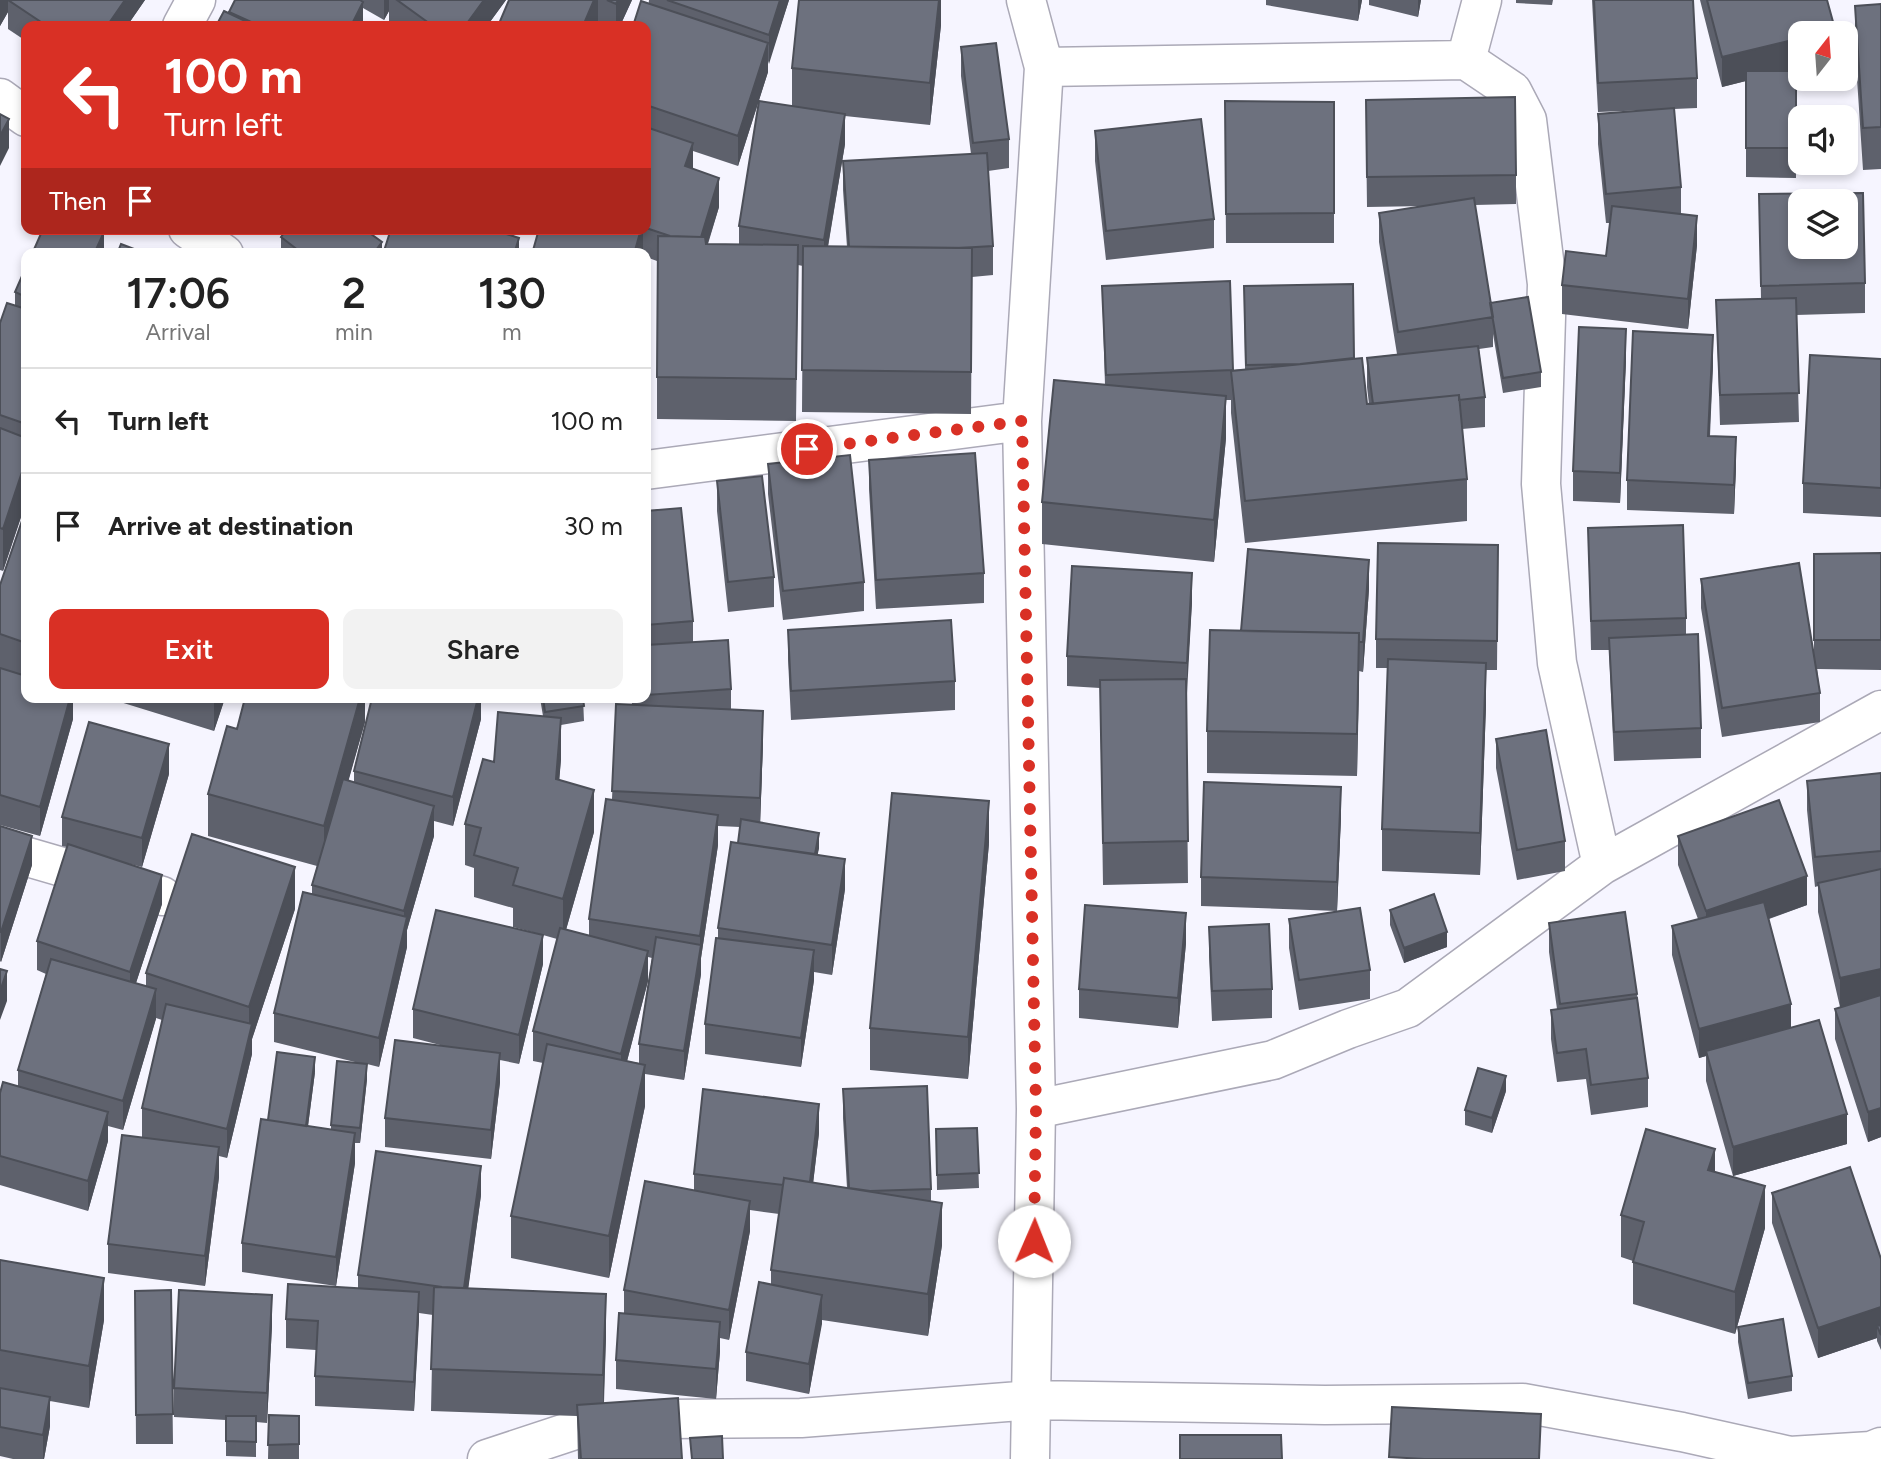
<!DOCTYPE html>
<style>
:root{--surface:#fff;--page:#f2f2f2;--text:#222;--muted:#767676;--line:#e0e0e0;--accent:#d93025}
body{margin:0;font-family:Figtree,sans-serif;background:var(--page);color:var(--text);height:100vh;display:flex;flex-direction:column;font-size:26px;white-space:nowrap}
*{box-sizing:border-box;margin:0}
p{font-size:23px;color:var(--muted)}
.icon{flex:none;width:38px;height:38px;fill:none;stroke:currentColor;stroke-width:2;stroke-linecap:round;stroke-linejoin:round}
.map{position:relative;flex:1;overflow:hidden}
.sheet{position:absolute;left:21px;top:248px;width:630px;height:455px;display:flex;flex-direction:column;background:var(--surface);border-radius:14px;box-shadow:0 4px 10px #0003}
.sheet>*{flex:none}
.hud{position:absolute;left:21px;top:21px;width:630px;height:214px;border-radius:14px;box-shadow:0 4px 10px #0003;background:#d93025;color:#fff;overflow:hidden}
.needle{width:46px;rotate:17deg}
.tools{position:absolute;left:1788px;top:21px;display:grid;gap:14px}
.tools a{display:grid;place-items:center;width:70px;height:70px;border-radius:14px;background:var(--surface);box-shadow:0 4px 10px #0003;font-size:35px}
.pin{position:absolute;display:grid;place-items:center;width:60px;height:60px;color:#fff;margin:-30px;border:4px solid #fff;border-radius:50%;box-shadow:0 2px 7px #0007}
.me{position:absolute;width:77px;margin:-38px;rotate:1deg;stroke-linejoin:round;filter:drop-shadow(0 0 5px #0008)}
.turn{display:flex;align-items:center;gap:24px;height:147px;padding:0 28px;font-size:32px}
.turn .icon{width:91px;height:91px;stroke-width:2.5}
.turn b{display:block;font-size:49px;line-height:60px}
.then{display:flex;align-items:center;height:66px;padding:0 28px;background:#0003;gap:14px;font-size:26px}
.eta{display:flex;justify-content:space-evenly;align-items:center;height:119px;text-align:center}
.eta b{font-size:42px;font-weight:600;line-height:49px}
.action{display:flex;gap:14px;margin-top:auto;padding:14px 28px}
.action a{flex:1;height:80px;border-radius:14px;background:var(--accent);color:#fff;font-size:28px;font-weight:600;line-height:80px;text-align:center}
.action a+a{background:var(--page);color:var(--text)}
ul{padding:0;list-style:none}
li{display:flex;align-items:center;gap:21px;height:105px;padding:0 28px;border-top:2px solid var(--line)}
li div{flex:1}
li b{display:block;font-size:26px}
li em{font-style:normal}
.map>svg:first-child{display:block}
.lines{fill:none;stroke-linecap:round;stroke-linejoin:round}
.minor-casing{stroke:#aba9b7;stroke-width:41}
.minor{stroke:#fff;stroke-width:38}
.wall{fill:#5e616c;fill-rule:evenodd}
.shaded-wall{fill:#4c4f58}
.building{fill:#6d717e;stroke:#4c4f58;stroke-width:2;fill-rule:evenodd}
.route{stroke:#d93025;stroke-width:12;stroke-dasharray:0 21.6}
</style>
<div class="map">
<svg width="1881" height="1459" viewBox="0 0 1881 1459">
<rect width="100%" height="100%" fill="#f6f5ff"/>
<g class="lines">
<defs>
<path id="minor" d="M1026,0l18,67 -22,354 14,688 -6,350
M182,26l14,-26
M1466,60l16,-60
M1044,67l422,-7 46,31 15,29 20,164 -6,200 16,179 45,202
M0,98l26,19
M188,229l36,25
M646,470l376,-49
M0,849l162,47
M1036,1109l237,-49 75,-31 60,-21 194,-143 279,-155
M487,1459l100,-33 77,-7 137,-1 231,-18 293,5 198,-2 159,29 108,24 81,-5 10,-4"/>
</defs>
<!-- minor casing -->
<use href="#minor" class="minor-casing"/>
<!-- minor -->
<use href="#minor" class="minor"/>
</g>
<!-- wall -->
<path class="wall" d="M0,0h145l-18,26h-101v15l-18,-12v-17l-8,14z
M235,0h271l-19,26h-94l-4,-2v-13l-5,9 -21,-12v18h-147l13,-13z
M509,0h123l-12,26h-19l-3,-1v1z
M649,0h140l-21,64v8l-30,94 -45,-15v18l26,38 -11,37h31v-18l53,-120v-38l149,-68v25l-11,100 -85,-9v28l-17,103h19l-4,-57v-29l128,-7 -10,-78v-29l48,92v29l-21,3 5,75v29l-21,2 -1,137 -169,-2 1,-146 -5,-1 -2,156 -139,-2v-158l-11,-4v-3h-114l7,-25h107v-203z
M1266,0h96l-4,21 -92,-16z
M1369,0h52l-3,17 -49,-12z
M1516,0h37l-1,5 -36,-2z
M1592,0h101l4,78v30l-23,1 7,78v27l16,31 -9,84 -126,-15v-29l44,-29 4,-33h-4l-8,-79v-30l51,-4 -51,2z
M1700,0h127l8,33 -34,34 -17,4h12v107l-50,-1v-96l-24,6z
M1881,4v165l-18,1 -8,-122v-42z
M1225,101l109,1v141h-108z
M1366,129l150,46v29l-41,1 15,98 51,69v15l-38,6 -10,-59v13l-14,2 6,48v30l-23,2 5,50v42l-222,22 -14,-130v-13h-5v38l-12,124 -172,-18v-42l63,-117 -3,-99 131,84 12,-1 -1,-83 110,73 13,45h2l-2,-17v-29l30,-4 -18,-112v-29l46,-7 -58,1z
M1095,131l119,88v29l-108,12 -11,-99z
M1759,194l106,89v30l-69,2 3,107 -79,3 -4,-125 45,-1z
M287,229h86l-3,5 12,20h-101v-17z
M499,229h18l-3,7z
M26,267v235l-23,69 -3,-1v-247l15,-18v-13z
M1626,359l-6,144 -47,-2v-30z
M1881,359v158l-78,-4v-30z
M1713,364l-3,72 26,30 -2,48 -107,-4v-30z
M869,460l115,113v30l-108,6 -7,-120z
M768,464l96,118v29l-81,9 -15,-126z
M717,481l57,96v30l-46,5 -11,-101z
M26,509v189h51l-1,4 -3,-1v18l-33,117 -40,-11v-240z
M646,511l47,110v21l38,47v21l32,31 -3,82 59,25 -2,7 28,34 -13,86 -18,-3v8l-13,87 -96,-13v-30l13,-86v-10l20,-85 2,-16 -22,-1v19l-17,113v16l-17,106 -39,-6v32l-36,172 -98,-20v-42l32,-153 -10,-2v-30l24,-92 -14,-4v29l-24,100 -19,-4v22l-9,77 -106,-12v-29l59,-72 -31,-8v-29l119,-77 -19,-5v-19l-39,-11v-29l-9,-3v-41l29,-62 49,-46 -3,-18h43l1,23 -23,4v34l-2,21 35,52 -28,98 23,6v-17l23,-120 4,-95h16l-1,-6h15zM648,957l4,1 -13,86v19l-12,-2 21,-80z
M1588,528l98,90v17l15,93v30l-87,3 -5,-111h-18z
M1498,545l-1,125h-11v35l-6,170 -98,-4v-42l6,-161h-12v-29z
M1881,553v117l-64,-1 3,24v29l-98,15 -21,-129v-29l113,73v-98z
M1369,589l-6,83 -4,-1 -2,105 -150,-3v-42l34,-100z
M1192,602l-6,91 2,190 -85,2 -3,-197 -33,-2v-30z
M788,630l167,51v29l-164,10 -3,-61z
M117,698h108l-11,33 -97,-30z
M365,698v24l-17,59 6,2v-12l127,-73v21l-28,107 -19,-5v15l-27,94v17l-28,120 -12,-3v15l-7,64h-5v20l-19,123 -94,-14v-29l26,-123 47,-48 -7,54 23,4v-5l32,-61 -89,-22v-29l38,-119v-9l5,-19 -109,-30v-42l29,-65z
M1496,739l69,102v30l-48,9 -21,-112z
M1881,773v364l-13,5 -33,-103v-30l5,-2 -22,-95v-26l-3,1 -8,-77v-29z
M169,774l-27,93 -16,-4 36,41 -26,79 10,3v-13l149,-64 -43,130v15l-25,104 -8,-2v21l-14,109 -97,-13v-29l34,-106v-30l20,-88 -6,-2 -33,112 -15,-4v15l-20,70 -88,-26v-92l18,-7v-16l28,-96 -9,-4v-29l30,-94 -5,-1v-29z
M1341,816l-4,95 -136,-5v-29z
M0,826l32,39 -31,97 -1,-1z
M1678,836l129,69 -38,14 22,108 56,117 -114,32 -27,-95v-25l-7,2 -27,-103v-29l26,-7 -20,-54z
M989,843l-21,236 -98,-9v-42z
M1390,910l57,37 -43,16 -14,-38z
M1289,919l81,51v29l-71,11 -10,-62z
M1549,923l88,71 11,84v29l-57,8 -5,-36 -29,3 -6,-43v-29l6,-1 -8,-57z
M1209,927l63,62v29l-60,3 -3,-65z
M1186,943l-8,85 -99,-10v-29z
M843,1089l88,100v12l11,44 -14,91 -106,-16 -13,74 -63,-13v-29l25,-68v-14l8,-56 -29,-4v21l-21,109 -9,-2v13l-4,48 -100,-10v-29l8,-47v-23l70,-100v-16l125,-41 -6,50 34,5 -4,-70z
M1506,1091l-14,42 -27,-8v-15z
M977,1128l2,60 -42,2 -1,-61z
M1715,1172l50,56 -30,106 -102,-30v-43l-12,-4v-42z
M1772,1193l109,66v91l-4,-9v-3l-59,20 -46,-135z
M481,1195l-13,93 138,48 -2,67 78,56h-104l-1,-43 -146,-5 2,-96 -14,-2 -5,98 -99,-5v-30l1,-26 -30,-2v-29l72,-31v-13z
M0,1260l104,60 -15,88 -39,-7v25l-6,33h-31l-13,-3z
M171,1290l2,154h-37l-1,-153z
M272,1325l-5,98 -11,-1v35l-30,-1v-36l-52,-3v-29z
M1738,1327l54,49v15l-44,8 -10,-57z
M269,1415l30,1v43h-31z"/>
<!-- shaded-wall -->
<path class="shaded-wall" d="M0,0h8v12l-8,14z
M125,0h20l-18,26h-20z
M384,0h5v11l-5,9z
M484,0h22l-19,26h-22z
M594,0h4v26h-15z
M618,0h14l-12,26h-4v-22z
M780,0h9l-20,64v-29z
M939,0h2v25l-11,100v-42z
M1358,0h4l-4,21z
M1418,0h3l-3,17z
M363,2v24h-12z
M1835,29v4h-16z
M1801,38v29l-79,20v-30z
M768,43v29l-30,94v-30z
M845,114v30l-21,125v-29z
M9,119v29l-9,18v-30z
M693,143v29l-8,-6z
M719,178v29l-21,67v-29z
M1697,216v29l-9,84v-30z
M363,229h10l-10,17z
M641,229h2v25h-9z
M104,232v22h-10z
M519,238v16h-5z
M382,242v12h-9z
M1626,329v30l-6,144v-30z
M1713,335v29l-5,101v-29z
M1226,396v42l-12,124v-42z
M1736,437v29l-2,48v-29z
M26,460v42l-23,69v-42z
M1369,560v29l-6,83v-30z
M1192,573v29l-5,91v-30z
M1359,633v42l-2,101v-42z
M1486,663v42l-6,170v-42z
M70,698h3v21l-33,117v-29z
M216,698h9l-11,33v-29z
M360,698h5v24l-41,146v-42z
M478,698h3v21l-28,107v-29z
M763,711v30l-3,87v-30z
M561,718v41l-5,62v-42z
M169,744v30l-27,93v-29z
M1341,787v29l-4,95v-29z
M594,790v42l-31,108v-41z
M989,801v42l-21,236v-42z
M434,806v30l-27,94v17l-28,120v-29l25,-108v-19z
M718,815v30l-17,113v16l-17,106v-29l16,-99v-16z
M819,833v15l-6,31v-15z
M32,836v29l-31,97v-30z
M845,859v30l-13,86v-30z
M295,867v42l-43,130v15l-25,104v-29l22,-91v-31z
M162,875v29l-32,97v-29z
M1807,876v29l-101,36v-30z
M1186,913v30l-8,85v-30z
M1447,932v15l-43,16v-15z
M543,935v29l-24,100v-29z
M814,950v30l-13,87v-29z
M648,951v30l-27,103v-30z
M1881,969v29l-41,9v-29z
M7,971v30l-7,19v-29z
M156,989v30l-33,111v-29z
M1791,1004v30l-85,17v5l-7,2v-29z
M500,1053v29l-9,77v-29z
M315,1057v15l-9,69v-15z
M367,1064v15l-7,64v-15z
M645,1065v41l-36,172v-42z
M1506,1076v15l-14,42v-15z
M819,1104v29l-10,85v-29z
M1881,1108v29l-13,5v-30z
M108,1112v29l-20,70v-30z
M1847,1114v30l-114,32v-29z
M355,1133v30l-19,123v-29z
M219,1147v30l-14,109v-30z
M1715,1149v42l-7,-21z
M481,1166v29l-17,125v-30z
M1765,1186v42l-30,106v-42z
M750,1201v30l-21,109v-30z
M942,1203v42l-14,91v-42z
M104,1278v42l-15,88v-42z
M419,1292v29l-5,90v-29z
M606,1294v42l-3,81v-42z
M272,1295v30l-5,98v-30z
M822,1295v29l-13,70v-30z
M1881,1307v28l-4,-9v12l-59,20v-30z
M720,1322v29l-4,48v-30z
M50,1397v29l-6,33h-1v-24z"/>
<!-- building -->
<path class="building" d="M8,0h117l-18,26h-60z
M235,0h125l3,2 -12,24h-91l-31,-14z
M397,0h87l-19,26h-32z
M509,0h85l-11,26h-85z
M607,0h11l-2,4z
M667,0h113l-11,35z
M799,0h140l-9,83 -138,-15z
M1594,0h99l4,78 -99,5z
M1707,0h120l8,29 -16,4h-18v5l-79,19z
M641,1l127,42 -30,93 -92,-31v-79h-13z
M1881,4v123l-18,1 -8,-122z
M224,11l32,15h-40z
M996,43l13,96 -36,4 -12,-96z
M1746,71h50v77h-50z
M1515,97l1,78 -149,2 -1,-77z
M759,101l86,13 -21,126 -85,-14z
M1225,101l109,1v111l-108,1z
M1674,108l7,79 -75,7 -8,-80z
M0,114l9,5 -9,17z
M1201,119l13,100 -108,12 -11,-100z
M646,127l47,16 -8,23 34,12 -18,59 -31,-1 -24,-8z
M987,153l6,93 -34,2 -110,-1 -6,-86z
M1863,193l2,90 -104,3 -2,-92zM1801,201h45v46h-45z
M1474,198l19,119 -95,15 -19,-119z
M1612,206l85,10 -9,83 -126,-14 4,-34 40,5z
M43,229h56l5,3 -10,22h-62z
M287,229h77l18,13 -9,12h-70l-22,-17z
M391,229h100l28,9 -5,16h-131z
M539,229h102l-7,25h-102z
M658,236l47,1 1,7 92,1 -2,134 -139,-2z
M121,244l26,10h-30z
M803,246l169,2 -1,124 -169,-2z
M26,267v30l-11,-5z
M1230,281l3,89 -127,5 -4,-89z
M1353,284l1,74 -54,6 -54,1 -2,-79z
M1528,297l13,75 -38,6 -13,-75z
M1796,298l3,95 -79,2 -4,-95z
M7,303l19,6v115l-26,-9v-92z
M1579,327l47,2 -6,144 -47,-2z
M1633,331l80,4 -5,101 28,1 -2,48 -107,-5z
M1478,346l7,51 -26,3v-5l-86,9 -6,-46z
M1810,355l71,4v129l-78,-5z
M1362,358l5,46 92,-9 8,84 -222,22 -14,-130z
M1054,380l172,16 -12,124 -172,-18z
M0,428l26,10v22l-23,69 -3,-1z
M975,453l9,120 -108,7 -7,-120z
M850,455l14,127 -81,9 -15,-127z
M762,476l12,101 -46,5 -11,-101z
M681,508l12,113 -47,4v-114z
M26,509v134l-26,-9v-49z
M1683,525l3,93 -95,3 -3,-93z
M1378,543l120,2 -1,96 -121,-2z
M1248,549l121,11 -6,82h-4v-9l-118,-2z
M1881,553v87h-67v-86z
M1799,563l21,130 -98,15 -21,-129z
M1072,566l120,7 -5,90 -120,-7z
M951,620l4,61 -164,10 -3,-61z
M1210,630l149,3 -2,101 -150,-3z
M1698,634l3,94 -87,4 -5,-94z
M728,640l3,49 -85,6v-50z
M1388,659l98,4 -6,170 -98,-4z
M0,668l26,8v22h44l-30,109 -40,-12z
M1186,679l2,162 -85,2 -3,-163z
M203,698h13l-2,4z
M245,698h115l-36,128 -116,-32 19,-68 10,3z
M372,698h106l-25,99 -99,-26z
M543,698h40l1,8 -39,6z
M616,704l147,7 -3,87 -148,-7z
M498,712l63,6 -5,61 38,11 -31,109 -50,-14 5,-17 -44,-13 7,-27 -16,-4 18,-65 11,3z
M89,722l80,22 -27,94 -80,-21z
M1546,730l19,111 -48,9 -21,-111z
M1881,773v78l-66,6 -8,-76z
M343,779l91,27 -30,105 -92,-26z
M1204,782l137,5 -4,95 -136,-5z
M892,793l97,8 -21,236 -98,-9z
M606,799l112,16 -18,121 -111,-17z
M1779,800l28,76 -101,35 -28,-75z
M741,819l78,14 -4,21 -77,-11z
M0,826l32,10 -31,96h-1z
M192,834l103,33 -46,140 -103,-34z
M731,842l114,17 -13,86 -114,-17z
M68,844l94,31 -32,97 -93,-31z
M1881,869v100l-41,9 -22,-95z
M303,892l104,25 -28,121 -105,-25z
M1434,894l13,38 -43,16 -14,-38z
M1764,902l27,102 -92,25 -27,-103z
M1085,905l101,8 -8,85 -99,-9z
M1360,908l10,62 -71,10 -10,-61z
M436,910l107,25 -24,100 -106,-26z
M1625,912l12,82 -77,10 -11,-81z
M1269,924l3,65 -60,2 -3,-64z
M560,928l88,23 -27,103 -88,-23z
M656,937l45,8 -17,106 -45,-7z
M716,938l98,12 -13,88 -96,-14z
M51,959l105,30 -33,112 -105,-31z
M0,969l7,2 -7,20z
M1881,995v113l-13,4 -33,-103z
M1637,998l11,80 -57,7 -5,-36 -29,4 -6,-43z
M166,1004l86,20 -25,105 -85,-21z
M1819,1020l28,94 -114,33 -27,-96z
M395,1040l105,13 -9,77 -106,-12z
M547,1044l98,21 -36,171 -98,-20z
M277,1052l38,5 -9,69 -38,-6z
M337,1061l30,3 -7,64 -29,-3z
M1478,1068l28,8 -14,42 -27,-8z
M3,1082l105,30 -20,69 -88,-25v-63z
M927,1086l4,103 -61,2 -21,-3 -6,-99z
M703,1089l116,15 -9,78 -26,-4 -1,7 -89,-11z
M261,1119l94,14 -19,124 -94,-14z
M977,1128l2,45 -42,2 -1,-46z
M1646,1129l69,20 -7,21 57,16 -30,106 -102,-30 11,-40 -23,-7z
M122,1135l97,12 -14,109 -97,-12z
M376,1151l105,15 -17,122 -22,-1 -84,-12z
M1850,1167l31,92v48l-63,21 -46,-135z
M784,1178l158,25 -14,91 -157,-24z
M645,1181l105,20 -21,109 -105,-20z
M0,1260l104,18 -15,88 -89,-16z
M759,1282l63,13 -13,69 -63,-12z
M288,1284l131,8 -5,90 -99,-6 3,-55 -32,-2z
M434,1287l172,7 -3,81 -172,-6z
M171,1290l2,124 -37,1 -1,-124z
M179,1290l93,5 -5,98 -93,-5z
M619,1313l101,9 -4,47 -100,-9z
M1783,1319l9,57 -44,7 -10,-56z
M1881,1325v10l-4,-9z
M0,1388l50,9 -7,38 -43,-8z
M678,1398l4,61h-101l-4,-54z
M1392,1407l149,7 -2,45h-115l-35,-2z
M269,1415l30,1v28l-31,1z
M226,1416h30v26l-30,-1z
M1180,1435h101l1,24h-102z
M722,1436l1,23h-31l-2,-21z"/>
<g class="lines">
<!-- route -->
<path class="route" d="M807,449l215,-28 14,688 -2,132"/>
</g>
</svg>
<div class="tools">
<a><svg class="needle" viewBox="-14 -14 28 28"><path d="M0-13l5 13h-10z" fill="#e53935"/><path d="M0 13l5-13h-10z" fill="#767676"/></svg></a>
<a><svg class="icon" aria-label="sound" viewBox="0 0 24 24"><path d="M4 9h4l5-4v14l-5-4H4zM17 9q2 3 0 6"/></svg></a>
<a><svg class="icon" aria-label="layers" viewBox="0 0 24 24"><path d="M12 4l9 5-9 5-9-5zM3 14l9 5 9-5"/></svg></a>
</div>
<div class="pin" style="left:807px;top:449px;background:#d93025"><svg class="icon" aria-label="arrive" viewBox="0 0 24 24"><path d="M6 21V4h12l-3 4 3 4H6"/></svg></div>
<svg class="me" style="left:1034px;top:1241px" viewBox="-20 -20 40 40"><circle r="19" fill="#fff"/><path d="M0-13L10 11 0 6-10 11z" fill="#d93025"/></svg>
<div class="hud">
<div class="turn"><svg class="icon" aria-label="left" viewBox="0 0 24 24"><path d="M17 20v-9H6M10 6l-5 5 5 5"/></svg><div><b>100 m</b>Turn left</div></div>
<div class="then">Then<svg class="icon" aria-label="arrive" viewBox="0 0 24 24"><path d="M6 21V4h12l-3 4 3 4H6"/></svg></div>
</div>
<section class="sheet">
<div class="eta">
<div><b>17:06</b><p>Arrival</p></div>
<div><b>2</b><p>min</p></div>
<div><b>130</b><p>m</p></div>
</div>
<ul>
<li><svg class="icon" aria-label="left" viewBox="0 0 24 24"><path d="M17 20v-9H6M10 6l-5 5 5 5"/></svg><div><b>Turn left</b></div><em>100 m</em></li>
<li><svg class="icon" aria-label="arrive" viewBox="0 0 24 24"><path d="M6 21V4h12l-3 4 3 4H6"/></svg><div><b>Arrive at destination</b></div><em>30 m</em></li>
</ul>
<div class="action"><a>Exit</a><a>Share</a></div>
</section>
</div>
